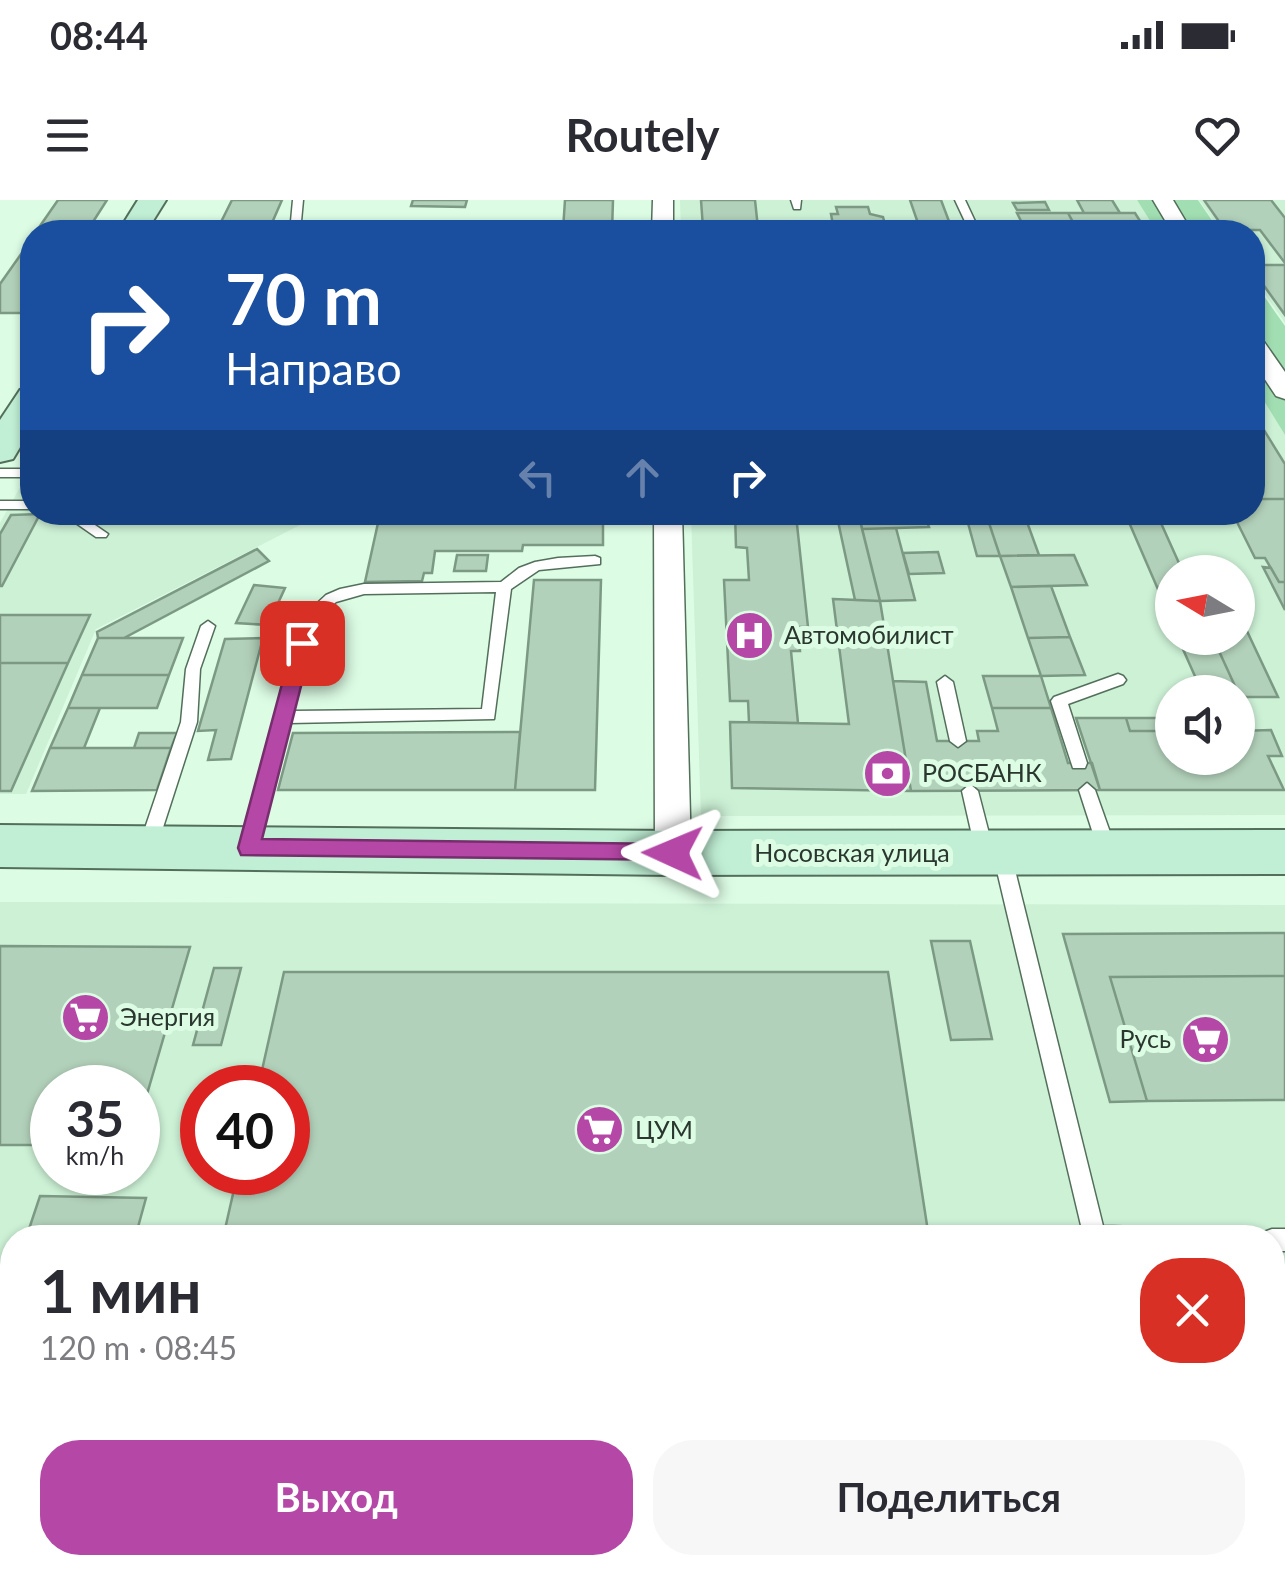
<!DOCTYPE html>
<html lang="ru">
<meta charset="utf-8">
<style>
:root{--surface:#fff;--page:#f7f7f7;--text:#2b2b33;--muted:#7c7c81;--accent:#b547a6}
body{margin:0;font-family:Lato,sans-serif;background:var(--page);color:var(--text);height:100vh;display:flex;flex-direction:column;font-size:38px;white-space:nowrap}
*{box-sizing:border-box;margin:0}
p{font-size:32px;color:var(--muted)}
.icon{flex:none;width:55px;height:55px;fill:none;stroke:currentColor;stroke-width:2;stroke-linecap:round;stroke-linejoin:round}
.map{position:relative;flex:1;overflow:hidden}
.details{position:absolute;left:0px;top:1025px;width:1285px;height:350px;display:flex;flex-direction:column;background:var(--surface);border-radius:40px 40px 0 0;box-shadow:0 2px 8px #0004}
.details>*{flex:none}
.hud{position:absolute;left:20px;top:20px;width:1245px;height:305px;border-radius:40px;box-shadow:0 2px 8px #0004;background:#1a4fa0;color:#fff;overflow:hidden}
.needle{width:65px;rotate:280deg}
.buttons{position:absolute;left:1155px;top:355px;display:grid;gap:20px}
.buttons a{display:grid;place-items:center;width:100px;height:100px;border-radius:50%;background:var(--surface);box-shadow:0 2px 8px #0004;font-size:50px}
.speed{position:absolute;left:30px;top:865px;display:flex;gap:20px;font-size:50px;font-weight:700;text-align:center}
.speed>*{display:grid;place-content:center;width:130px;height:130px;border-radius:50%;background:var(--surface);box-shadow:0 2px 8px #0004;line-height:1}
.speed small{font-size:25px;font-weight:400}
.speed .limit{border:15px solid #d22;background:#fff;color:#111}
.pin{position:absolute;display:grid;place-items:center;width:85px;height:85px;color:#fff;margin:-42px;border-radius:20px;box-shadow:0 5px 15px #0006}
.me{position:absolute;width:110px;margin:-55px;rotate:271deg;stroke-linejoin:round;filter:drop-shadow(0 0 8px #0008)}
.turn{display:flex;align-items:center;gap:35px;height:210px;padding:0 40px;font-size:45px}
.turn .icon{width:130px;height:130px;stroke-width:2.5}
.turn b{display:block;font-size:70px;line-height:85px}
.lanes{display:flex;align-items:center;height:95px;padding:0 40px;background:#0003;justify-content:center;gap:50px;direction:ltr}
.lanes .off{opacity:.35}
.round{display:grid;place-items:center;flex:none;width:105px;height:105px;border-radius:40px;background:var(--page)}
.headline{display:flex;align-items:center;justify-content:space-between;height:170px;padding:0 40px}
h1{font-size:60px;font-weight:700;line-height:75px}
.cta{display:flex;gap:20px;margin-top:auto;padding:20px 40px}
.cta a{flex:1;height:115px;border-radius:40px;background:var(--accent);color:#fff;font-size:40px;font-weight:700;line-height:115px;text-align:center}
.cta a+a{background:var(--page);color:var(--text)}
.status{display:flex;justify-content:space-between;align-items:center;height:70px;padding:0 50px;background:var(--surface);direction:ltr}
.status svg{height:28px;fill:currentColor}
header{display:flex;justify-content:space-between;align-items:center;height:130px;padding:0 40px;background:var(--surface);font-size:45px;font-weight:700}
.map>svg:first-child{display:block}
.built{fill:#ccf1d5;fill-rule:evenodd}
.green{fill:#a1dfb2}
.building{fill:#b2d1ba;stroke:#7c9984;stroke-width:2.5}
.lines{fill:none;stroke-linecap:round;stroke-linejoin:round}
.lane-casing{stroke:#536f5b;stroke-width:3}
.street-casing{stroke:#536f5b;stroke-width:3}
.secondary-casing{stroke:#536f5b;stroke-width:4}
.lane{fill:#fff;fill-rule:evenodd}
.street{fill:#fff;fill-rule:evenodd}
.secondary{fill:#c0efd5;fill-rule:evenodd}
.route{fill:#b547a6;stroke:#762e6c;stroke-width:2.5}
.labels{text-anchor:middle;stroke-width:10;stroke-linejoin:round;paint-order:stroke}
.poi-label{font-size:25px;fill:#2a372e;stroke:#dcfce4;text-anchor:start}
.street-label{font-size:25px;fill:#2a372e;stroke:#dcfce4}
</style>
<div class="status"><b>08:44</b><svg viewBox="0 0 49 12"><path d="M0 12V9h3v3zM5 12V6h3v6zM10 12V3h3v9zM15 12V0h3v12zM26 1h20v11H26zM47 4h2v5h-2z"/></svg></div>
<header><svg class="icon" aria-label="menu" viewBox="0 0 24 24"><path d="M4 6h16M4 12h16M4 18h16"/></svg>Routely<svg class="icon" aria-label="heart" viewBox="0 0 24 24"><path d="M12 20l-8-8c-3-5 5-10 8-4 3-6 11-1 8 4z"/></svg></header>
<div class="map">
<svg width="1285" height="1375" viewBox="0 0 1285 1375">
<rect width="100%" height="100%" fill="#dcfce4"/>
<!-- built -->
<path class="built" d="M680,0h457l20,32h-476z
M1199,0h86v123l-32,-46 -1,-45h-31z
M1253,183l32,52v380l-584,1 -10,-303 561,-1zM1172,372h66v66h-66zM1172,492h66v66h-66z
M32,266v46l351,1 -5,10 -76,1 -206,105 -70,165h-26v-271z
M0,702l1285,3v670h-1285zM52,888h86v84h-86zM202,888h86v84h-86zM12,1038h1260v324h-1260z"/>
<!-- green -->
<path class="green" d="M1137,0h61l22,32h-63z
M1252,79l33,47v109l-32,-52z"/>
<!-- building -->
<path class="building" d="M58,0h49l-16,25 -51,1z
M232,0h50l-14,32h-52z
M413,0h54l-2,7 -54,-1z
M565,0h48l-1,32h-55l6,-2z
M701,0h54l3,28h-55z
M910,0h31l12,32h-32z
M1077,0h35l8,13h-36z
M1204,0h67l14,18v45l-25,-33h-35z
M1045,2l4,8h-32l-4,-7z
M836,7h32l2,7 13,3 4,15h-99l-2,-7h47l-2,-11h7z
M1017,13h51l6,11 -52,-1z
M1068,13h67l12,19h-44l-5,-9 -24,1z
M377,22h23l-2,7 75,1 -137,2 3,-4 36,1z
M1022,23h29l4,9h-29z
M703,28h50v4h-50z
M31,40l1,73h-32v-29z
M1252,65h33v50l-33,-46z
M1252,222h7l26,42v35h-33z
M1252,299h33v83h-6l-14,-24h-10l-23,-46h20z
M261,312h122l-2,7h-122z
M735,312l61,3 12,112h-10l2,24h-9l7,72 -49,-1 -1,-21h-18l-6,-121h25l-2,-32 -11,-1z
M836,312h22l22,89 -25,-1z
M858,312h66l5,15 -67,2z
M965,312h32l2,10 -10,1 11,33h-23z
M1054,312h102l27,60h-11v15h-15l-29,-67h-72z
M40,314l-38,72h-2v-52l11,-19z
M1027,322l12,33 -39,1 -11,-33z
M378,323h225v22h-80l-1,6h-87l-3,22h-8l-2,8 -57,1z
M896,328l19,72 -35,1 -18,-72z
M257,349l12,12 -145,77h-26l-1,-6z
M938,352l6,21 -35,1 -6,-21z
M457,355h31l-2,16h-32z
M1074,355l13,30 -76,2 -11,-31z
M1263,367l8,1 8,14h6v28z
M534,380h67l-6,210h-80z
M254,385l31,3 -17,37 -32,-2z
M1051,386l19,51 -42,1 -17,-51z
M1157,387h15v37z
M833,399l47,2 31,190 -179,-3 -2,-66 119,2z
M1238,412l40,85h-38l-27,-59h25z
M0,415h90l-22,48h-68z
M1070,437l15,38 -44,1 -13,-38z
M98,438h85l-14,37h-87z
M263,438l-32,121 -23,1 8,-30 -18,1 27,-92z
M1178,438h35l27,59 -2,-5h-36z
M0,463h68l-57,128h-11z
M82,475h87l-12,33h-89z
M983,476h58l10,32h-59z
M893,481l33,1 11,59h42l-2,-10h21l-6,-23h59l17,55h24l8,27 -189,1z
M68,508h32l-16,40h-34z
M1076,518h50l4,13h42v27h66v-27l33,-1 11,26h-14l16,34h-184z
M1126,518h46v13h-42z
M520,532l-5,58h-237l15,-57z
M139,533h38l-6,15h-37z
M50,548h121l-14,42 -125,1z
M1285,733v43l-175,1 37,124 -37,1 -47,-168z
M931,741h39l22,98 -41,1z
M0,746l190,1 -52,178v-37h-86v57h-52z
M214,768h27l-20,77h-28z
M284,772h604l41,266h-706l15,-66h50v-84h-30z
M1285,776v124l-138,1 -37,-124z
M40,996l106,2 -11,40h-109z
M12,1075v98h-12v-62z
M1273,1088l12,37v18h-13z
M0,1173h12l-12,37z
M12,1173v162h-12v-125z
M1272,1257h13v118h-33l-4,-13h24z
M0,1335h12v27h13l-3,13h-22z
M186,1362h411v10l-413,-1z
M636,1362h73v10h-73z
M746,1362h366l2,11h-368z
M1206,1362h42l4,13h-43z"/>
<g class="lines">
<defs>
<path id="lane" d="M293,0h10l-3,32h-10z
M791,0h10l-1,9h-6z
M955,0h10l15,32h-10z
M0,269h32v8h-32z
M0,301h32v8h-32z
M60,312h16l32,22 -2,3h-10z
M595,356l5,2v6l-61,6 -28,19 -17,130 -205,4 -31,125 -3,5h-12l-3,-5 55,-205 17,-35 14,-13 14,-6 24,-5 137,-2 18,-14 16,-6 23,-4zM496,392l-14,117 -190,2 22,-80 8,-16 14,-13 28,-8z
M208,421l7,5 -15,43 -3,53 -40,124 -3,5h-12l-3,-5 42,-124 5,-53 15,-43z
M1118,474l5,2 3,4 -3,4 -55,20 19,59 -2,5h-12l-22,-67 3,-4z
M945,476l8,6 13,59 -8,6 -8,-6 -13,-59z
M1087,583l8,7 22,62 -3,5h-12l-3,-5 -20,-62z
M970,584l8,7 16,62 -3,5h-12l-3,-5 -14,-62z
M1002,647l6,2 3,5 92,372 40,1 8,3 3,8h-70l-91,-384 3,-5z
M1272,1029h13v22h-13v-13h-10l2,-6z"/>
<path id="street" d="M653,0h20v32h-21z
M1153,0h20l19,32h-20z
M1252,134l8,2 25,36v27l-9,-3 -24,-36z
M654,312h28l9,341 -5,11 -13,4 -13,-4 -5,-11z"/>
<path id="secondary" d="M138,0h28l-20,32h-28z
M32,186v41l-19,32 -13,3v-42l20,-30z
M0,625l673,6 612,-1v44l-612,1 -673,-8z"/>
</defs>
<!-- lane casing -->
<use href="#lane" class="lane-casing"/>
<!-- street casing -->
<use href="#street" class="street-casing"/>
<!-- secondary casing -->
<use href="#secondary" class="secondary-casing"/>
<!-- lane -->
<use href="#lane" class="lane"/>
<!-- street -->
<use href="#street" class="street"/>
<!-- secondary -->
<use href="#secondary" class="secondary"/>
</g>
<!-- route -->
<path class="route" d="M302,436l10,7 -50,196 411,5 8,3 3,6 -3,7 -440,-5 -3,-7 55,-205z"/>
<!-- icons -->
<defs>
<symbol id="hospital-disc" viewBox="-11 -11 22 22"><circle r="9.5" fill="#b547a6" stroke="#dcfce4"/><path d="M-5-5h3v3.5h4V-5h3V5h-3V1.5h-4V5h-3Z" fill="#fff"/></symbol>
<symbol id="bank-disc" viewBox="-11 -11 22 22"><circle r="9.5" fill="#b547a6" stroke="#dcfce4"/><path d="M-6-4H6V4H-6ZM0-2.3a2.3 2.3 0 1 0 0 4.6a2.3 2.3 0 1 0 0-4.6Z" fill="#fff"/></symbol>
<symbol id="supermarket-disc" viewBox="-11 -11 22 22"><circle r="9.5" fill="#b547a6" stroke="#dcfce4"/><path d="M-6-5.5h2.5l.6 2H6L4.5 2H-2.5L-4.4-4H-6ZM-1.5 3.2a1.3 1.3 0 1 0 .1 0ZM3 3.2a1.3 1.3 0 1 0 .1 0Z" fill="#fff"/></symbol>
</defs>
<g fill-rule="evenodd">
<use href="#hospital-disc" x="722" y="408" width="55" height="55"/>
<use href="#bank-disc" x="860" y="546" width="55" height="55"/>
<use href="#supermarket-disc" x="58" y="790" width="55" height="55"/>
<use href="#supermarket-disc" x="1178" y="812" width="55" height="55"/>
<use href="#supermarket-disc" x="572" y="902" width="55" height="55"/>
</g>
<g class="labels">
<!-- poi labels -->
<g class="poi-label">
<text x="784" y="444">Автомобилист</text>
<text x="922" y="582">РОСБАНК</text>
<text x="120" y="826">Энергия</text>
<text x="1171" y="848" text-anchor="end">Русь</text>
<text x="635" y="939">ЦУМ</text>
</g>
<!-- street labels -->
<g class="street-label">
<text x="852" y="662">Носовская улица</text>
</g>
</g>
</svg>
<div class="buttons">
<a><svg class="needle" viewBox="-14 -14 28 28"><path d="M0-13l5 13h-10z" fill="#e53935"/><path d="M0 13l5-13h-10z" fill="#7c7c81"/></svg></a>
<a><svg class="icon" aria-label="sound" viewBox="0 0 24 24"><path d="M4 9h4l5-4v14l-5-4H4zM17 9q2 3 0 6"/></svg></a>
</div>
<div class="speed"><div>35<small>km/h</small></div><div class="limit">40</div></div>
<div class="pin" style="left:302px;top:443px;background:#d93025"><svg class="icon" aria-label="arrive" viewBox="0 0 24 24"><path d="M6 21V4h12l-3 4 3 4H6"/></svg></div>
<svg class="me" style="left:673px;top:653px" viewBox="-20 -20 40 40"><path d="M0-17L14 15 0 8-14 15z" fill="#b547a6" stroke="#fff" stroke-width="4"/></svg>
<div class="hud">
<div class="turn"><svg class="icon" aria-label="right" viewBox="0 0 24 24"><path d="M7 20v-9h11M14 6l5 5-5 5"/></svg><div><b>70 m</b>Направо</div></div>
<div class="lanes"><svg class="icon off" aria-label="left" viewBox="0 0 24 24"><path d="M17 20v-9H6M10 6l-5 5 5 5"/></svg><svg class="icon off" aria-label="ahead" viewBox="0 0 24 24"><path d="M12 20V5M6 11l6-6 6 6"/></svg><svg class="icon" aria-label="right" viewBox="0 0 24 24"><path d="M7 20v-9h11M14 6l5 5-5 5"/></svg></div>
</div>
<section class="details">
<div class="headline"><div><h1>1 мин</h1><p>120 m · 08:45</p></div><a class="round" style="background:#d93025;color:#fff"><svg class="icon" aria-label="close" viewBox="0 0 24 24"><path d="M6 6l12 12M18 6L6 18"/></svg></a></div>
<div class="cta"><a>Выход</a><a>Поделиться</a></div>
</section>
</div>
